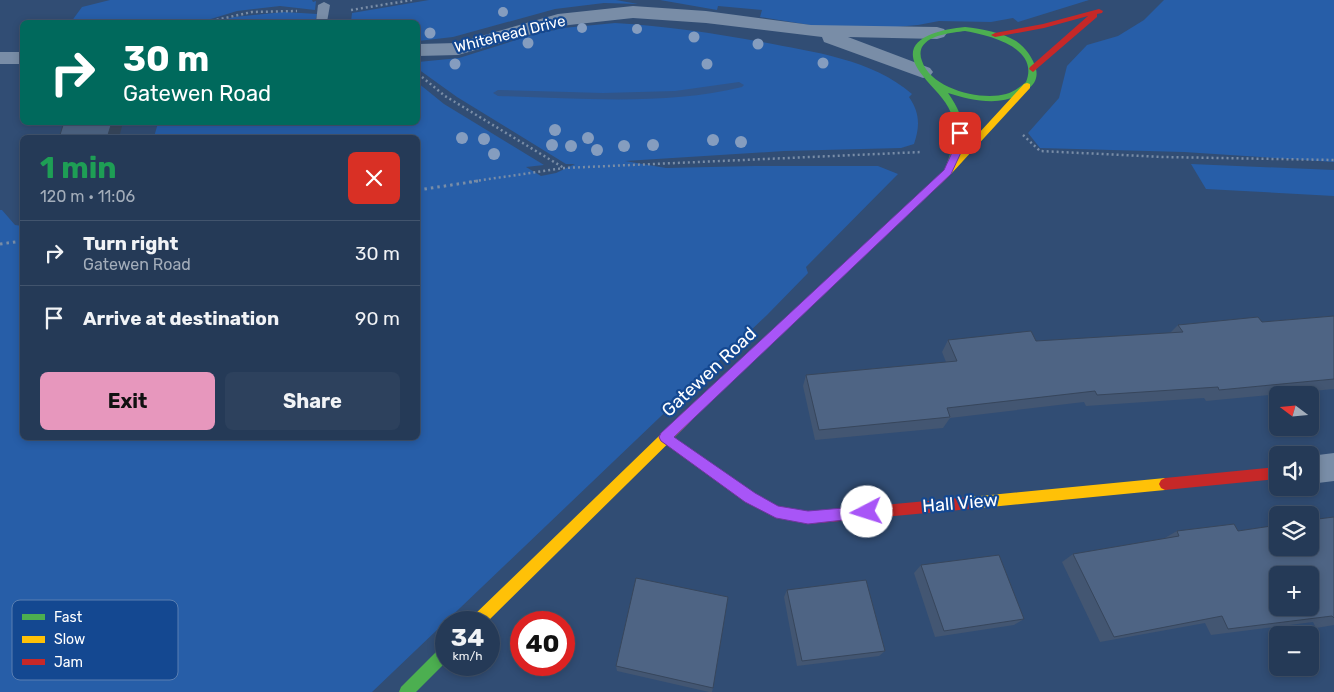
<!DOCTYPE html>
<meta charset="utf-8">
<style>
:root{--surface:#253a57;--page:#2d415d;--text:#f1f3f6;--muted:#a3adba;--line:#42546d;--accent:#e797bd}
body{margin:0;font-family:Rubik,sans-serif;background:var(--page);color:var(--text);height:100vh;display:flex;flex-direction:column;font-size:19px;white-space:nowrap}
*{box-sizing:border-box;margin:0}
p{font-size:16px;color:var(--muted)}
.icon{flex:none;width:28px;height:28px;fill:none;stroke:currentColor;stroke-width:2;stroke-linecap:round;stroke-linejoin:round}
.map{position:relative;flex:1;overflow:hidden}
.sheet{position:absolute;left:20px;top:135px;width:400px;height:305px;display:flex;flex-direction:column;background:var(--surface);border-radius:8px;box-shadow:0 2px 8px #0003,0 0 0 1px var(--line)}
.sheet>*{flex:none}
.guide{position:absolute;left:20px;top:20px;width:400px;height:105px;border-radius:8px;box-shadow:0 2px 8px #0003,0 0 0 1px var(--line);background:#00695c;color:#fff;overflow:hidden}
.needle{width:32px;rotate:286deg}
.fabs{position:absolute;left:1269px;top:386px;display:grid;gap:10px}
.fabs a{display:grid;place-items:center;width:50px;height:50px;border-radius:8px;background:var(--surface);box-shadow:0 2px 8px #0003,0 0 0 1px var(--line);font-size:25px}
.speed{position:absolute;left:435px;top:611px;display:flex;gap:10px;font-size:25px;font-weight:700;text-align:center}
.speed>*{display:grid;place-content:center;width:65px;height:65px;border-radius:50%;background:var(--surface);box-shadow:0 2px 8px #0003,0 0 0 1px var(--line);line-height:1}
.speed small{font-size:12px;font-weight:400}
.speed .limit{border:8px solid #d22;background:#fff;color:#111}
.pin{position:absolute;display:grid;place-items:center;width:42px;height:42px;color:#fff;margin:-21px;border-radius:10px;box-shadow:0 2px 8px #0006}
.me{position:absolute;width:55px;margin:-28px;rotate:265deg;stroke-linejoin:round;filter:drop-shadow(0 0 4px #0008)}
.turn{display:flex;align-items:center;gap:18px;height:105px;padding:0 20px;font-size:22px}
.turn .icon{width:65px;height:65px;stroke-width:2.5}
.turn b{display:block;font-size:35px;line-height:42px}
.round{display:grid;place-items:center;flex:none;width:52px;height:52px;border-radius:8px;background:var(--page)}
.summary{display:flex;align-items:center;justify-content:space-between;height:85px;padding:0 20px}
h1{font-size:30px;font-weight:700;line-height:38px;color:#1e9e55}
.button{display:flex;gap:10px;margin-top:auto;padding:10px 20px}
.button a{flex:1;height:58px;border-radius:8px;background:var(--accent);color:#111;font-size:20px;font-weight:700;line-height:58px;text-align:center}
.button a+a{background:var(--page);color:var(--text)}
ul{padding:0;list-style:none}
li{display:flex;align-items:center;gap:15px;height:65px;padding:0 20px;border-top:1px solid var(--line)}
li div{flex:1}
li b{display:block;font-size:19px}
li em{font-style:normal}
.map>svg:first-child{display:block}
.green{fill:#275ea8}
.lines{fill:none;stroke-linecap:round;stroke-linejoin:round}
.stream{fill:#30558a;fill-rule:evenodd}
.path-far1{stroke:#798da7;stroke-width:2.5;stroke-dasharray:2 3;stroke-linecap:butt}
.path{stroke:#798da7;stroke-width:3;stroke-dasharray:2.5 4;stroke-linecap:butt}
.lane{fill:#798da7;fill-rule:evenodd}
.street{fill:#798da7;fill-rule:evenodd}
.fast{fill:#4caf50;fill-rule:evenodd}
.slow{fill:#ffc107;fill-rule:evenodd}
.jam{fill:#c62828;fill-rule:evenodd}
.tree{fill:#859dbf}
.wall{fill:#435672}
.shaded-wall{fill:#37465c}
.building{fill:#4e6484;stroke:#37465c;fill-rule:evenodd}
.route{fill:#a855f7;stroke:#6d37a1}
.labels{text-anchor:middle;stroke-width:4.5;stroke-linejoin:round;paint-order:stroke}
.far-street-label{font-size:15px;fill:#fff;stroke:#144891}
.street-label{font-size:18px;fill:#fff;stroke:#144891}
.key{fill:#144891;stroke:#5a7fb2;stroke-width:1}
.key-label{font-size:14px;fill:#fff}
</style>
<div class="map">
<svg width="1334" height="692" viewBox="0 0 1334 692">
<rect width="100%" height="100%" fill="#314d74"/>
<!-- green -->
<path class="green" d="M110,0h202l1,2 3,-1 -1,9 -35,-4 -43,5 -36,11h-130l11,-15z
M429,0h187l22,4 -34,-1 -49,6 -102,28 -35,4v-19h-67l1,-9z
M660,0h429l-71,22 -5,-4 -22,4 -52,-1 -21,4 -33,3 -69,-2 -56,-9 2,-7 -44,-4 -1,4z
M1164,0h170v162l-150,-10 -144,-4 -12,-15 31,-35 8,-32 20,-21 31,-9 26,-16z
M284,12l33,2 -2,8h-99l18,-5z
M615,23c50,3 98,10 147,19 51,10 110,17 150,52l-3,3c11,16 11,29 5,47l-13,4 -117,3 -159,10 41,7 88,-2h124l20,8 -92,93 2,6 -41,42 -395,377h-372v-482h2l13,15 7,1v212h396v-300l-264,-1 4,-14 260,-1v-39l26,21 100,61 -18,2 15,9 15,-3 19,-9h-9l-109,-67 -39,-28v-7l41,-4 73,-23 31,-7z
M1191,164l143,6v26l-128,-7z"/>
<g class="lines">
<!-- stream -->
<path class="stream" d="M739,82l5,3 -2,2c-76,19 -166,11 -244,9l-5,-3 5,-3 105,3 72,-2z"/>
<!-- path-far1 -->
<path class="path-far1" d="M351,10l61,-10
M207,22l45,-10 45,-1
M422,77l23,19 119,72
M1023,135l17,16 123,6 171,3
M469,182l95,-14 358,-16"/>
<!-- path -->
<path class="path" d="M418,190l60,-9
M0,244l22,-3"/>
<!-- lane -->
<path class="lane" d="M324,2l6,3 -3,17h-11l2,-17z"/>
<!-- street -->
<path class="street" d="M633,6l73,5 105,14 126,2 7,2 3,4 -3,4 -7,2 -89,-2 82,31 3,4 -3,4 -7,2 -99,-36 -2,-5 -116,-14 -73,-5 -73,8 -102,29 -40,1v-12l39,-1 101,-29z
M0,52h22v12h-22z
M1334,453v28l-24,3v-28z"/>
<!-- fast -->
<path class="fast" d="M965,27c17,2 36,5 51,14 10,7 17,17 20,28 2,8 -1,15 -8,20 -22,19 -55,12 -80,4 19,27 18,42 8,73l-5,3 -5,-3c6,-17 12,-35 5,-53 -6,-15 -18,-24 -28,-37 -30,-36 13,-46 42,-49zM965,31c23,4 75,16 61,51 -6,5 -12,10 -20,12 -25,7 -75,-5 -84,-33 -2,-5 -2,-10 0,-14 8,-13 30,-14 43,-16z
M930,186l3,1 2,2 -2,2 -235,223 -4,1 -4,-1 -2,-4 2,-4 237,-219z
M446,645v17l-30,30h-17l2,-5 40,-40z"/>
<!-- slow -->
<path class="slow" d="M1027,83l3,1v4l-79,86 -18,17h-6l-2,-2 2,-2 18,-17 79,-86z
M694,405l4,1 2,4 -2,4 -211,208h-17l2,-5 218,-211z
M1165,478l4,2 2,4 -2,4 -4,2 -195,19 -5,-2 -1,-4 1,-4 5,-2z"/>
<!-- jam -->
<path class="jam" d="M1099,9l4,2 -1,2 -5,1v3l-64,55 -4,-3 1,-2 58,-51 -44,12 -49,9 -4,-2 4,-2 48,-9z
M665,432l90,62 23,12 30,6 162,-15 5,2 1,4 -1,4 -5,2 -162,15 -32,-6 -31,-16 -84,-61 -2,-4 2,-4z
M1278,467v12l-113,11 -4,-2 -2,-4 2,-4 4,-2z"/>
</g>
<!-- trees -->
<g class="tree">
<circle cx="503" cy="12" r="5"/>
<circle cx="582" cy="28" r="5"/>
<circle cx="637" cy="29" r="5"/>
<circle cx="430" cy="33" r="5.5"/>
<circle cx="694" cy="37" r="5.5"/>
<circle cx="528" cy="43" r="5.5"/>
<circle cx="758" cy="44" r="5.5"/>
<circle cx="823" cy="63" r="5.5"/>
<circle cx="455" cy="64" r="5.5"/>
<circle cx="707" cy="64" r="5.5"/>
<circle cx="555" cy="130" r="6"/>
<circle cx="462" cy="138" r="6"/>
<circle cx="588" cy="138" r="6"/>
<circle cx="484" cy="139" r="6"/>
<circle cx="713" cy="140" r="6"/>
<circle cx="741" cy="142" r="6"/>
<circle cx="552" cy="145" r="6"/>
<circle cx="653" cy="145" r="6"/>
<circle cx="571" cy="146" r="6"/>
<circle cx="624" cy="146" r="6"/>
<circle cx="597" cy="150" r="6"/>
<circle cx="494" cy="154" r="6"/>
</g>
<!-- wall -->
<path class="wall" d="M1334,316v73l-128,12 -2,-3 -118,8 -2,-4 -134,16 -7,10 -128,12 -12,-54 3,-11 140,-13 -4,-10 6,-12 88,1 134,-8 8,-8 84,-3z
M1334,517v108l-18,3 -3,-6 -102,13 -6,-12 -105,19 -38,-80 11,-8 90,-15 14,-8h61z
M921,565l103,54 -10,6 -79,12 -21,-64z
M787,590l98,61 -6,5 -82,10 -13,-69z
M616,666l97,22 -1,4h-3l-92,-21z"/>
<!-- shaded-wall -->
<path class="shaded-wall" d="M112,122h11l-4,16h-12z"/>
<!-- building -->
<path class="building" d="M64,122h48l-5,16h-48z
M1334,316v63l-115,11 -1,-3 -121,8 -2,-4 -148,17 3,9 -131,13 -13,-55 151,-14 -9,-21 83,-9 5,10 147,-9 -5,-7 80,-8 4,5z
M1334,517v101l-2,-2 -104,13 -6,-13 -108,21 -41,-83 106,-18 -2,-5 57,-7 4,7 40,-6v23h32v-28zM1278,575h32v33h-32z
M999,555l25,64 -80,12 -23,-66z
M636,578l92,19 -15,91 -97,-22z
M866,580l19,71 -83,10 -15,-71z"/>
<!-- route -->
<path class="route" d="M957,130h3l5,3 -1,13 -13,28 -277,263 81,56 23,13 30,5 59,-5 4,2 2,4 -2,5 -63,7 -32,-6 -31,-16 -84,-61 -2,-4 2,-4 283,-263 11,-24z"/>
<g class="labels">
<!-- far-street labels -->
<g class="far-street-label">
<text transform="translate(510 34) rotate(-14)" y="5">Whitehead Drive</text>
</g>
<!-- street labels -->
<g class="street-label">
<text transform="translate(709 372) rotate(-43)" y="6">Gatewen Road</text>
<text transform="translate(960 503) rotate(-5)" y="6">Hall View</text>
</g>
</g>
<!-- legend -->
<rect x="12" y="600" width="166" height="80" rx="8" class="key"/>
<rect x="22" y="614" width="23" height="6" fill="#4caf50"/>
<rect x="22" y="636" width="23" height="7" fill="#ffc107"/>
<rect x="22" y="659" width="23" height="6" fill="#c62828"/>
<g class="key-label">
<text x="54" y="622">Fast</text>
<text x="54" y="644">Slow</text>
<text x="54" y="667">Jam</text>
</g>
</svg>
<div class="fabs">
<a><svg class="needle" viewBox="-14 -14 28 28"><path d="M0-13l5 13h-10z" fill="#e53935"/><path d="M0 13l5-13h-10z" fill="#a3adba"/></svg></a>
<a><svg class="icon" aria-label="sound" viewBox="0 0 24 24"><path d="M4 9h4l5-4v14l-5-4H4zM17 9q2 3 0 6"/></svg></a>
<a><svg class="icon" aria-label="layers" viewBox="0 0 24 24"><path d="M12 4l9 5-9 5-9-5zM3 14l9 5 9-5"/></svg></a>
<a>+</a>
<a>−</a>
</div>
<div class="speed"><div>34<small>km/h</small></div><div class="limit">40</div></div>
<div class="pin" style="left:960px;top:133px;background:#d93025"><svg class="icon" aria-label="arrive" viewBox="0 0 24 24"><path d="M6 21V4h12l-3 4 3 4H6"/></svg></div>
<svg class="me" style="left:867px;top:512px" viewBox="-20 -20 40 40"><circle r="19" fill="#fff"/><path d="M0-13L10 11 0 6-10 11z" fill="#a855f7"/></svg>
<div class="guide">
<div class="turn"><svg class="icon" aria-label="right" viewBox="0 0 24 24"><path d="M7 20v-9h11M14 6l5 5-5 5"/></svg><div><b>30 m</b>Gatewen Road</div></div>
</div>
<section class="sheet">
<div class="summary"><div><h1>1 min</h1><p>120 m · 11:06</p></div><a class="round" style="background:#d93025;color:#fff"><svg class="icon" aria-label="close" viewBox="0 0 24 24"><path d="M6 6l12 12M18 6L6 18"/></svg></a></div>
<ul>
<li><svg class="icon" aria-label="right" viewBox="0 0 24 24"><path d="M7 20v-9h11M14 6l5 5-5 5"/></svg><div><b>Turn right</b><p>Gatewen Road</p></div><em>30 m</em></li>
<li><svg class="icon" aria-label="arrive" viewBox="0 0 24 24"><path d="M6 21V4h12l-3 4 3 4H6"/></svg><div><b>Arrive at destination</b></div><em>90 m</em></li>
</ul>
<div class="button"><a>Exit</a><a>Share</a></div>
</section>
</div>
